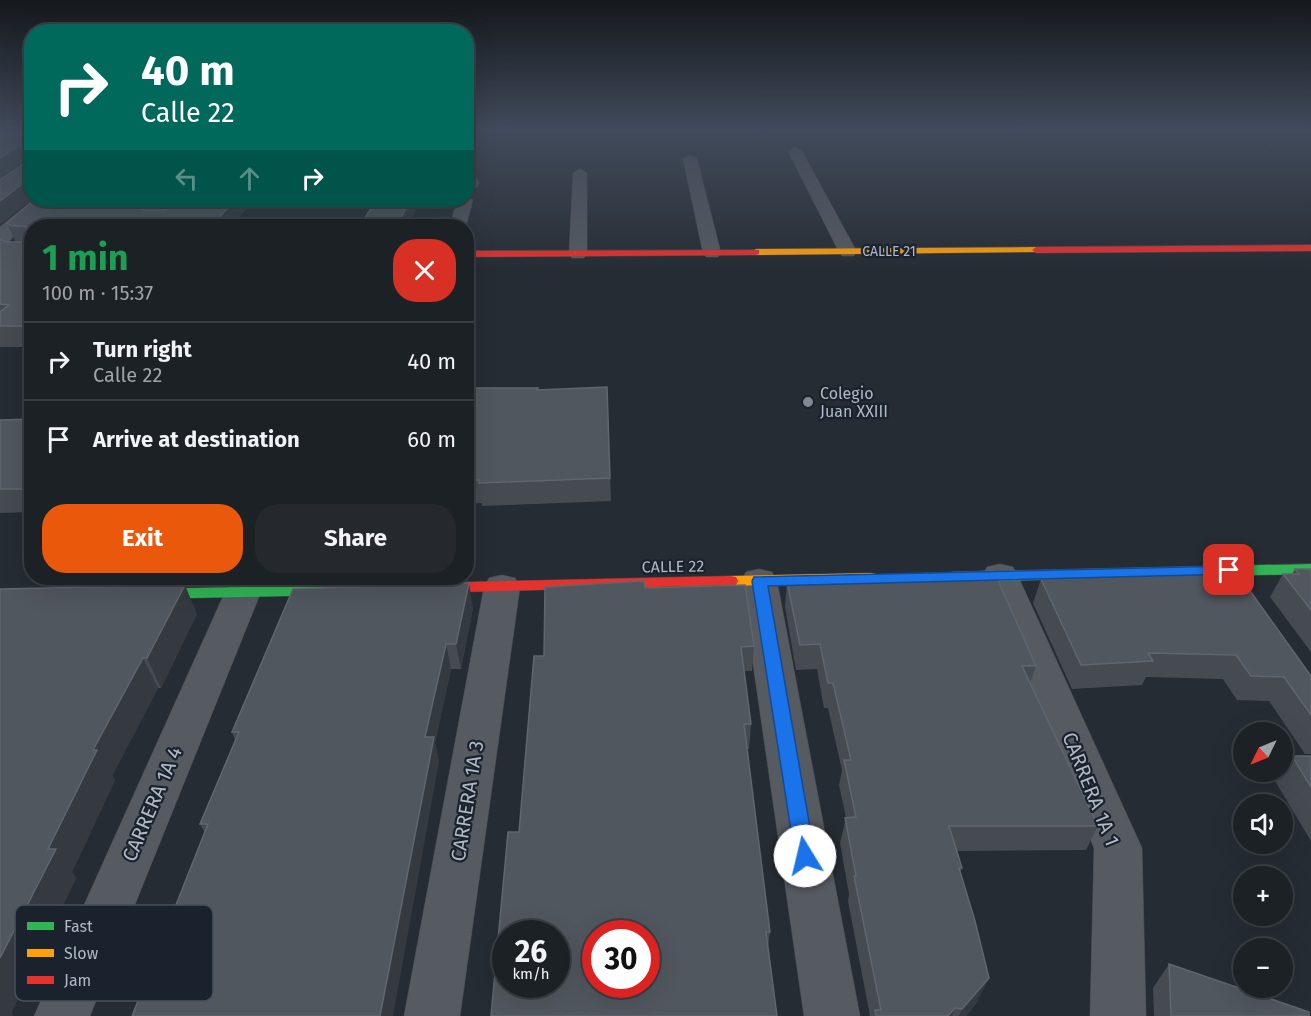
<!DOCTYPE html>
<meta charset="utf-8">
<style>
:root{--surface:#1c2126;--page:#25292e;--text:#f1f3f6;--muted:#a0a3a7;--line:#3a3e43;--accent:#ea580c}
body{margin:0;font-family:"Fira Sans",sans-serif;background:var(--page);color:var(--text);height:100vh;display:flex;flex-direction:column;font-size:22px;white-space:nowrap}
*{box-sizing:border-box;margin:0}
p{font-size:20px;color:var(--muted)}
.icon{flex:none;width:33px;height:33px;fill:none;stroke:currentColor;stroke-width:2;stroke-linecap:round;stroke-linejoin:round}
.map{position:relative;flex:1;overflow:hidden}
.panel{position:absolute;left:24px;top:219px;width:450px;height:366px;display:flex;flex-direction:column;background:var(--surface);border-radius:24px;box-shadow:0 6px 24px #0002,0 0 0 2px var(--line)}
.panel>*{flex:none}
.guide{position:absolute;left:24px;top:24px;width:450px;height:183px;border-radius:24px;box-shadow:0 6px 24px #0002,0 0 0 2px var(--line);background:#00695c;color:#fff;overflow:hidden}
.needle{width:39px;rotate:227deg}
.fabs{position:absolute;left:1233px;top:722px;display:grid;gap:12px}
.fabs a{display:grid;place-items:center;width:60px;height:60px;border-radius:50%;background:var(--surface);box-shadow:0 6px 24px #0002,0 0 0 2px var(--line);font-size:30px}
.speed{position:absolute;left:492px;top:920px;display:flex;gap:12px;font-size:30px;font-weight:700;text-align:center}
.speed>*{display:grid;place-content:center;width:78px;height:78px;border-radius:50%;background:var(--surface);box-shadow:0 6px 24px #0002,0 0 0 2px var(--line);line-height:1}
.speed small{font-size:15px;font-weight:400}
.speed .limit{border:9px solid #d22;background:#fff;color:#111}
.pin{position:absolute;display:grid;place-items:center;width:51px;height:51px;color:#fff;margin:-26px;border-radius:12px;box-shadow:0 3px 9px #0006}
.me{position:absolute;width:66px;margin:-33px;rotate:351deg;stroke-linejoin:round;filter:drop-shadow(0 0 4px #0008)}
.turn{display:flex;align-items:center;gap:21px;height:126px;padding:0 18px;font-size:27px}
.turn .icon{width:78px;height:78px;stroke-width:2.5}
.turn b{display:block;font-size:42px;line-height:51px}
.lanes{display:flex;align-items:center;height:57px;padding:0 18px;background:#0003;justify-content:center;gap:30px;direction:ltr}
.lanes .off{opacity:.35}
.round{display:grid;place-items:center;flex:none;width:63px;height:63px;border-radius:24px;background:var(--page)}
.head{display:flex;align-items:center;justify-content:space-between;height:102px;padding:0 18px}
h1{font-size:36px;font-weight:700;line-height:45px;color:#1e9e55}
.action{display:flex;gap:12px;margin-top:auto;padding:12px 18px}
.action a{flex:1;height:69px;border-radius:24px;background:var(--accent);color:#fff;font-size:24px;font-weight:700;line-height:69px;text-align:center}
.action a+a{background:var(--page);color:var(--text)}
ul{padding:0;list-style:none}
li{display:flex;align-items:center;gap:18px;height:78px;padding:0 18px;border-top:2px solid var(--line)}
li div{flex:1}
li b{display:block;font-size:22px}
li em{font-style:normal}
.map>svg:first-child{display:block}
.lines{fill:none;stroke-linecap:round;stroke-linejoin:round}
.lane-casing{stroke:#44484e;stroke-width:1}
.street-casing{stroke:#44484e;stroke-width:1}
.fast-casing{stroke:#44484e;stroke-width:1}
.slow-casing{stroke:#44484e;stroke-width:1}
.jam-casing{stroke:#44484e;stroke-width:1}
.lane{fill:#565a61;fill-rule:evenodd}
.street{fill:#565a61;fill-rule:evenodd}
.fast{fill:#30b455;fill-rule:evenodd}
.slow{fill:#ff9f0a;fill-rule:evenodd}
.jam{fill:#e5322d;fill-rule:evenodd}
.wall{fill:#464b52}
.shaded-wall{fill:#343a40}
.building{fill:#51575e;stroke:#60666e;stroke-width:1.5;fill-rule:evenodd}
.route{fill:#1a73e8;stroke:#114b97;stroke-width:1.5}
.poi-dot{fill:#808892;stroke:#1a232d;stroke-width:2}
.labels{text-anchor:middle;stroke-width:4.5;stroke-linejoin:round;paint-order:stroke}
.far-street-label{font-size:14px;fill:#b0b9c5;stroke:#1a232d}
.poi-label{font-size:16px;fill:#b0b9c5;stroke:#1a232d;text-anchor:start}
.street-label{font-size:16px;fill:#b0b9c5;stroke:#1a232d}
.near-street-label{font-size:20px;fill:#b0b9c5;stroke:#1a232d}
.key{fill:#1a232d;stroke:#47505b;stroke-width:1.5}
.key-label{font-size:16px;fill:#b0b9c5}
</style>
<div class="map">
<svg width="1311" height="1016" viewBox="0 0 1311 1016">
<rect width="100%" height="100%" fill="#262c33"/>
<g class="lines">
<defs>
<path id="lane" d="M795,147l7,4 55,101 -3,4h-12l-3,-4 -51,-101z
M690,155l7,4 24,94 -3,4h-12l-3,-4 -20,-94z
M580,169l7,4v81l-3,4h-12l-3,-4 4,-81z
M466,196l7,4 -7,26h-16l7,-26h9z"/>
<path id="street" d="M466,177l11,2 2,4 -2,4 -11,2z
M34,200h22l-41,34 -8,11 -7,2v-20z
M1000,564l13,3 5,9 124,272 4,168h-56l4,-168 -112,-272 5,-9z
M759,569l13,3 5,9 83,435h-56l-63,-435 5,-9z
M502,575l13,3 5,9 -60,429h-56l80,-429 5,-9z
M243,579l13,4 5,9 -171,424h-56l191,-424 5,-9z"/>
<path id="fast" d="M1311,564v10l-358,8 -5,-1 -2,-4 2,-4 5,-1z
M337,585l5,1 2,4 -2,4 -5,1 -194,4 -5,-1 -3,-4 3,-4 5,-1z"/>
<path id="slow" d="M1036,247l3,1v4l-283,3 -4,-3 4,-3z
M871,573l5,1 2,4 -2,4 -145,4 -5,-1 -2,-4 2,-4 5,-1z"/>
<path id="jam" d="M1311,245v6l-275,2 -4,-3 4,-3z
M759,250v4l-3,1 -290,2v-6z
M731,576l5,1 2,4 -2,4 -311,8 -5,-1 -2,-4 2,-4 5,-1z"/>
</defs>
<!-- lane casing -->
<use href="#lane" class="lane-casing"/>
<!-- street casing -->
<use href="#street" class="street-casing"/>
<!-- fast casing -->
<use href="#fast" class="fast-casing"/>
<!-- slow casing -->
<use href="#slow" class="slow-casing"/>
<!-- jam casing -->
<use href="#jam" class="jam-casing"/>
<!-- lane -->
<use href="#lane" class="lane"/>
<!-- street -->
<use href="#street" class="street"/>
<!-- fast -->
<use href="#fast" class="fast"/>
<!-- slow -->
<use href="#slow" class="slow"/>
<!-- jam -->
<use href="#jam" class="jam"/>
</g>
<!-- wall -->
<path class="wall" d="M32,130v69l-32,25 1,-44 26,-18h-2z
M34,200h140l-11,10h2l13,-10h90l-7,9h-15l-15,17h-199v121h-32v-108l6,3h11l-2,-1 -8,-18z
M607,387l4,114 -129,5v-3l-16,1v-116l72,2z
M32,419v93l-32,1v-93z
M1295,569h16v83l-41,-55 13,-23h9z
M828,577l208,89 -6,17 68,143 -12,24 -130,1 6,17 -2,5 18,128 -12,15h-96l-22,-115 1,-7 -9,-51 6,-25 -7,-33 3,-15 -14,-62h-4l-7,-39 -21,1 -11,-63 2,-25 40,-1z
M1041,579l270,97v78h-6l-36,-53 -32,-1 -14,-21 -77,-2 -4,8 -70,4 -39,-86z
M645,588l109,58 -2,25h-8l7,53 -2,25h-2l23,183 -2,15 -249,-115 25,-176z
M0,589l197,25 -36,74h-3l-46,88 3,4 -43,92 4,6 -65,135 2,3h-13z
M473,608l-12,61h-10l-16,74 4,19 -234,71 -5,-9 35,-84 -3,-8z
M1292,756h19v85l-36,-60 7,-10z
M1169,964l140,52h-155l-1,-28z"/>
<!-- shaded-wall -->
<path class="shaded-wall" d="M27,145l5,16 -7,1 -25,17v-21l18,-12z
M26,181l6,15v3l-32,25v-23z
M151,200h23l-26,26 -6,-18z
M235,200h9l2,9 -15,17h-20z
M259,200h9l-7,9z
M410,200h11l-13,26h-11z
M469,583l4,25 -12,61 -5,-25z
M185,585l12,29 -36,74 -14,-30z
M446,644l5,25 -16,74 4,19 -46,254h-13l45,-279z
M143,658l15,30 -46,88 3,4 -43,92 4,6 -65,135 2,3h-13v-58l93,-208z
M989,978l-11,23 -12,15h-7l3,-7z
M955,1008l-3,8h-4z"/>
<!-- building -->
<path class="building" d="M0,130h32v51h-6l-26,20v-21l27,-18v-17l-9,1 -18,12z
M34,200h117l-9,8 2,2h21l13,-10h57l-24,26h-179v100h-32v-14l9,-7 -9,-1v-65l6,3h20v-16h-14l-5,-3z
M376,200h34l-13,26h-37z
M607,387l3,91 -131,5v-3h-13v-92h72l-1,2z
M32,419v70h-32v-69z
M1295,569h16v41l-28,-36h16z
M994,571l42,95h-14l76,160h-149l13,42h-3l16,53 14,57 -27,31 -7,-1 -7,8h-72l-1,-6h6l-27,-134h2l-11,-58 11,-1 -12,-57h7l-18,-77h-5l-8,-39 -20,1 -13,-63 42,-1 -1,-4z
M1119,574h119l73,102v39l-27,-38 -33,-1 -15,-21 -88,-2 5,8 -72,4 -40,-86z
M644,581l1,7 100,-3 9,61 -13,1 10,77h-7l26,208h-4l11,84h-286l17,-184h11l15,-176h10l1,-69zM506,933h50v51h-50zM596,933h50v51h-50z
M469,583l-13,61h-10l-21,93h9l-54,279h-248l76,-192h-8l39,-92h-7l61,-143z
M185,585l-38,73h-4l-50,92h4l-49,99h8l-56,109v-369z
M1292,756h19v31z
M1169,964l140,48v4h-138z"/>
<!-- sky -->
<linearGradient id="sky" x2="0" y2="1"><stop stop-color="#15181c"/><stop offset="0.48" stop-color="#414b5b"/><stop offset="1" stop-color="#414b5b" stop-opacity="0"/></linearGradient>
<rect width="1311" height="272" fill="url(#sky)"/>
<!-- route -->
<path class="route" d="M1229,566l5,1 2,3 -2,4 -466,12 47,270 -3,6 -7,3 -7,-3 -3,-6 -43,-275 2,-4z"/>
<!-- markers -->
<circle class="poi-dot" cx="808" cy="402" r="6"/>
<g class="labels">
<!-- far-street labels -->
<g class="far-street-label">
<text x="889" y="256">CALLE 21</text>
</g>
<!-- poi labels -->
<g class="poi-label">
<text x="820" y="399">Colegio<tspan x="820" dy="18">Juan XXIII</tspan></text>
</g>
<!-- street labels -->
<g class="street-label">
<text transform="translate(673 566) rotate(-1)" y="6">CALLE 22</text>
</g>
<!-- near-street labels -->
<g class="near-street-label">
<text transform="translate(1091 789) rotate(68)" y="7">CARRERA 1A 1</text>
<text transform="translate(467 801) rotate(-81)" y="7">CARRERA 1A 3</text>
<text transform="translate(152 804) rotate(-67)" y="7">CARRERA 1A 4</text>
</g>
</g>
<!-- legend -->
<rect x="15" y="905" width="198" height="96" rx="9" class="key"/>
<rect x="27" y="922" width="27" height="8" fill="#30b455"/>
<rect x="27" y="949" width="27" height="8" fill="#ff9f0a"/>
<rect x="27" y="976" width="27" height="8" fill="#e5322d"/>
<g class="key-label">
<text x="64" y="932">Fast</text>
<text x="64" y="959">Slow</text>
<text x="64" y="986">Jam</text>
</g>
</svg>
<div class="fabs">
<a><svg class="needle" viewBox="-14 -14 28 28"><path d="M0-13l5 13h-10z" fill="#e53935"/><path d="M0 13l5-13h-10z" fill="#a0a3a7"/></svg></a>
<a><svg class="icon" aria-label="sound" viewBox="0 0 24 24"><path d="M4 9h4l5-4v14l-5-4H4zM17 9q2 3 0 6"/></svg></a>
<a>+</a>
<a>−</a>
</div>
<div class="speed"><div>26<small>km/h</small></div><div class="limit">30</div></div>
<div class="pin" style="left:1229px;top:570px;background:#d93025"><svg class="icon" aria-label="arrive" viewBox="0 0 24 24"><path d="M6 21V4h12l-3 4 3 4H6"/></svg></div>
<svg class="me" style="left:805px;top:856px" viewBox="-20 -20 40 40"><circle r="19" fill="#fff"/><path d="M0-13L10 11 0 6-10 11z" fill="#1a73e8"/></svg>
<div class="guide">
<div class="turn"><svg class="icon" aria-label="right" viewBox="0 0 24 24"><path d="M7 20v-9h11M14 6l5 5-5 5"/></svg><div><b>40 m</b>Calle 22</div></div>
<div class="lanes"><svg class="icon off" aria-label="left" viewBox="0 0 24 24"><path d="M17 20v-9H6M10 6l-5 5 5 5"/></svg><svg class="icon off" aria-label="ahead" viewBox="0 0 24 24"><path d="M12 20V5M6 11l6-6 6 6"/></svg><svg class="icon" aria-label="right" viewBox="0 0 24 24"><path d="M7 20v-9h11M14 6l5 5-5 5"/></svg></div>
</div>
<section class="panel">
<div class="head"><div><h1>1 min</h1><p>100 m · 15:37</p></div><a class="round" style="background:#d93025;color:#fff"><svg class="icon" aria-label="close" viewBox="0 0 24 24"><path d="M6 6l12 12M18 6L6 18"/></svg></a></div>
<ul>
<li><svg class="icon" aria-label="right" viewBox="0 0 24 24"><path d="M7 20v-9h11M14 6l5 5-5 5"/></svg><div><b>Turn right</b><p>Calle 22</p></div><em>40 m</em></li>
<li><svg class="icon" aria-label="arrive" viewBox="0 0 24 24"><path d="M6 21V4h12l-3 4 3 4H6"/></svg><div><b>Arrive at destination</b></div><em>60 m</em></li>
</ul>
<div class="action"><a>Exit</a><a>Share</a></div>
</section>
</div>
